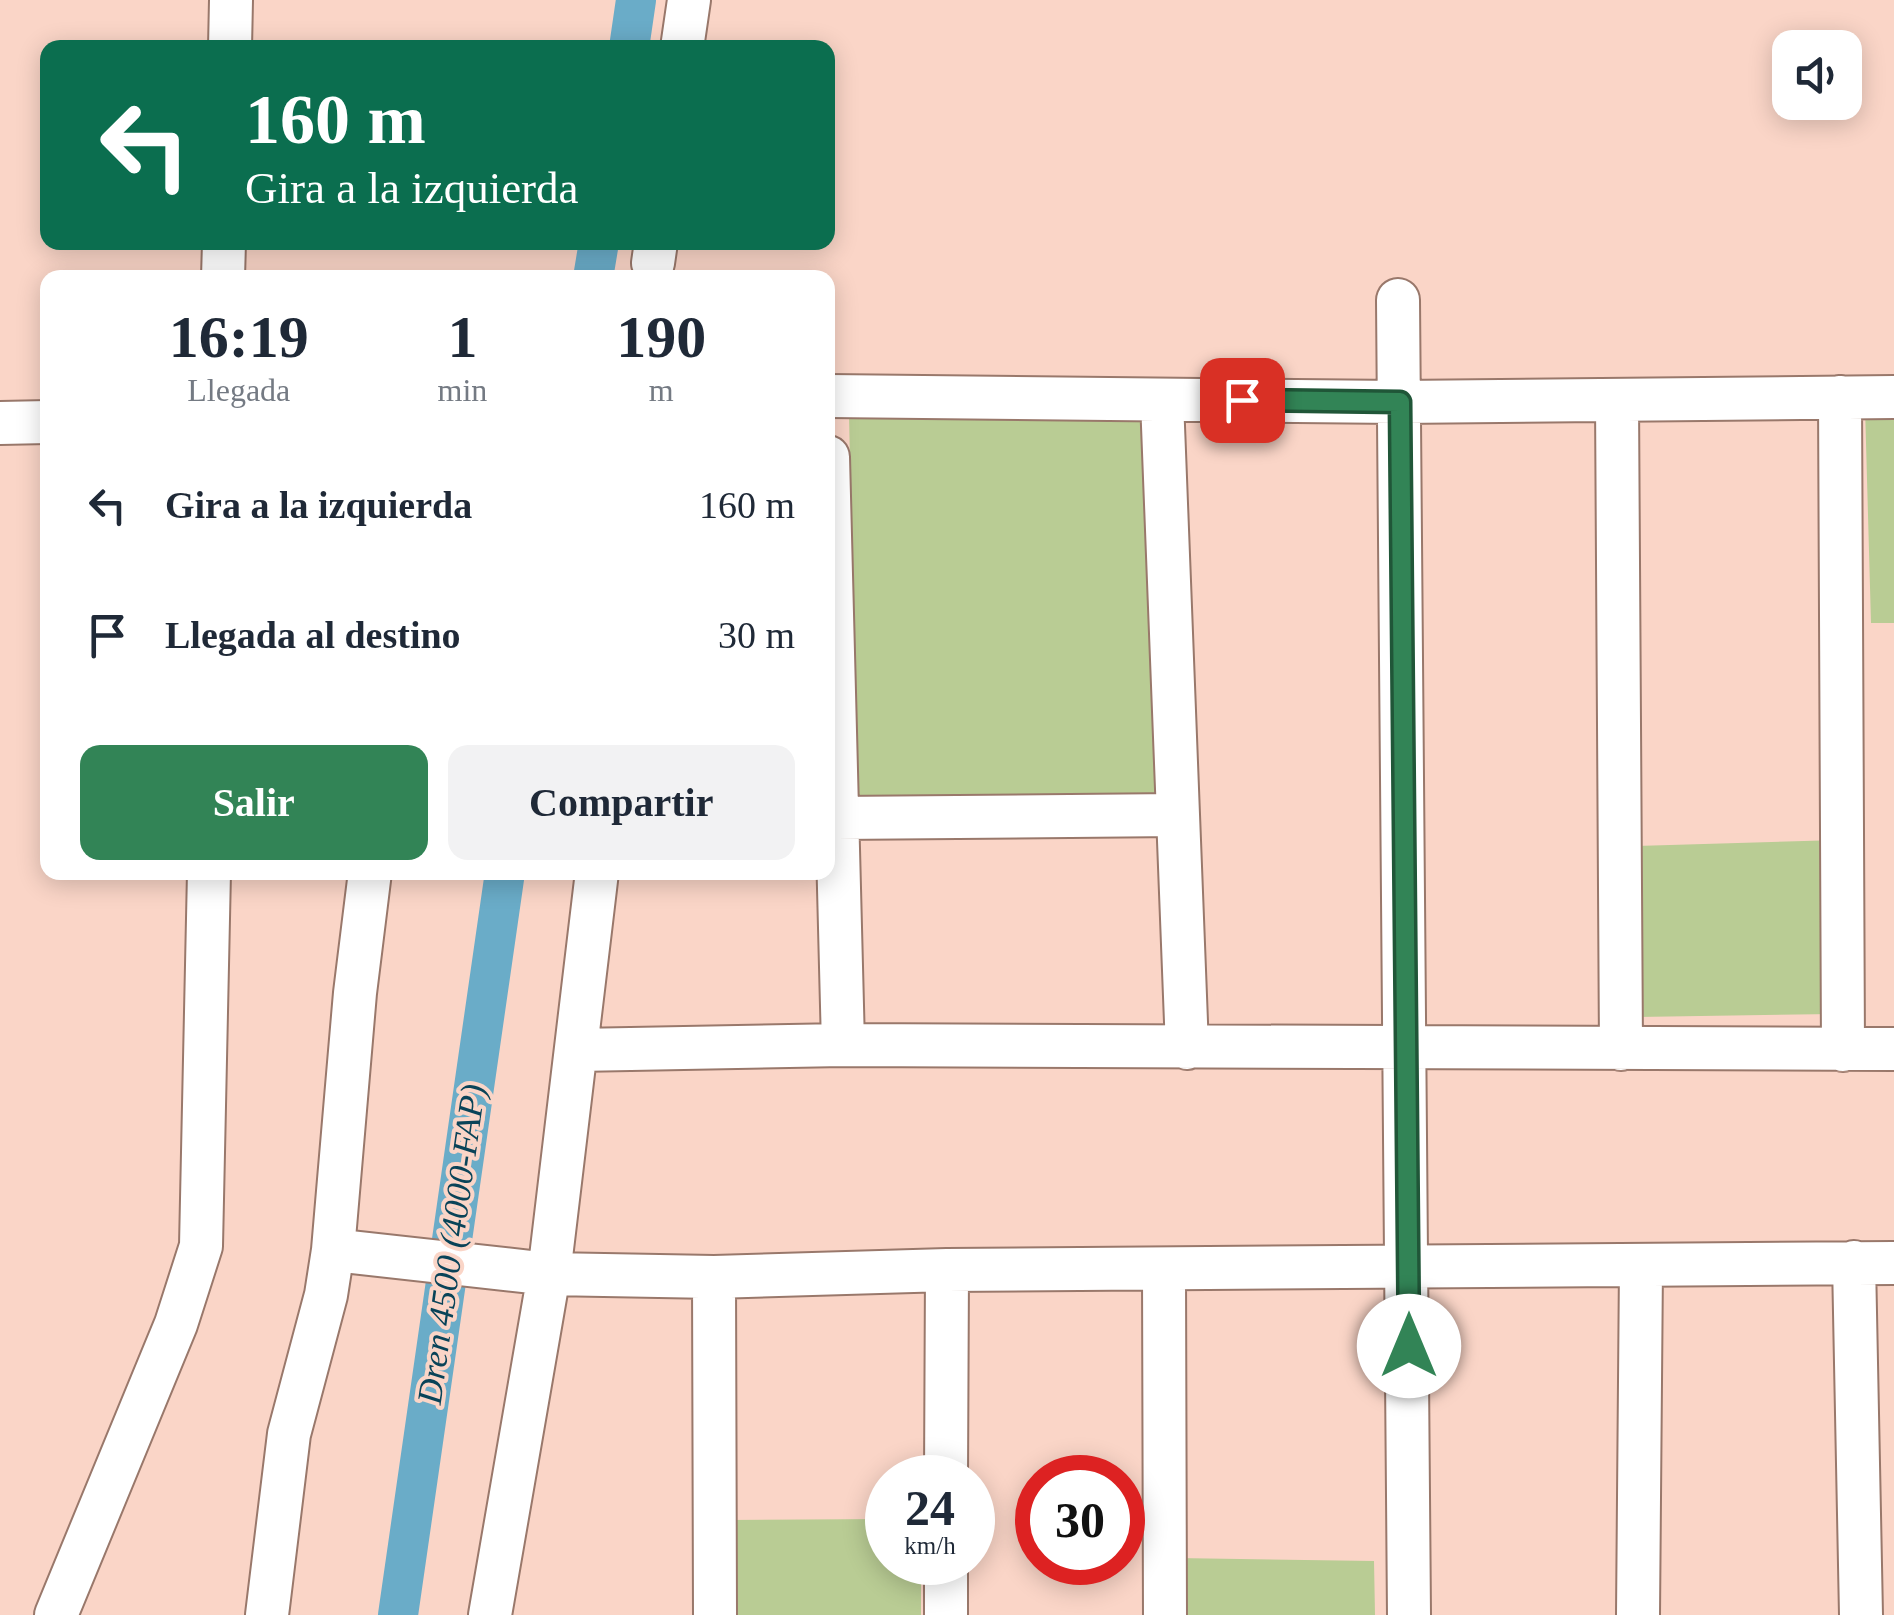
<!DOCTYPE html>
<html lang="es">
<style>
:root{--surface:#fff;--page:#f2f2f3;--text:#1f2937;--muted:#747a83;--accent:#328456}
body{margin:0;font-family:Georgia,serif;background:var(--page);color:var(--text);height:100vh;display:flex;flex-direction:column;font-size:38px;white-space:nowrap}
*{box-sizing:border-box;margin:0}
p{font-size:32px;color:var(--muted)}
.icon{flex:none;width:55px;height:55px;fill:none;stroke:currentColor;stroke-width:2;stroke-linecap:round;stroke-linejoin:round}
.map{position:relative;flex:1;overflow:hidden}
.panel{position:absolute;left:40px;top:270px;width:795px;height:610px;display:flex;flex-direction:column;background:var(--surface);border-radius:20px;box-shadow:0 5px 25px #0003}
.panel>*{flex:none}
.hud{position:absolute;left:40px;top:40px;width:795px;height:210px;border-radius:20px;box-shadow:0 5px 25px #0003;background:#0b6e4f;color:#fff;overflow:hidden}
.fabs{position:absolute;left:1772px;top:30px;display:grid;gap:20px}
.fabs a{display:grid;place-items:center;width:90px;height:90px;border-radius:20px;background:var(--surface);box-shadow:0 5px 25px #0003;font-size:50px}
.speed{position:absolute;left:865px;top:1455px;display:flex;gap:20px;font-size:50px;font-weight:700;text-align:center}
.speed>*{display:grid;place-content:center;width:130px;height:130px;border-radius:50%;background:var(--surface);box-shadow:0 5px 25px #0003;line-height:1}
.speed small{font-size:25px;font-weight:400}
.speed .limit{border:15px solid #d22;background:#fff;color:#111}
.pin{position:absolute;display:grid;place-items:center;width:85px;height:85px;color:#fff;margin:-42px;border-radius:20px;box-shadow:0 5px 15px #0006}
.me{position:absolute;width:110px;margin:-55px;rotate:0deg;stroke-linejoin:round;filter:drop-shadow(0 0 8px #0008)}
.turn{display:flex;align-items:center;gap:35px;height:210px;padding:0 40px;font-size:45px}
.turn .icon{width:130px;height:130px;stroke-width:2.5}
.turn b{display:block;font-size:70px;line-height:85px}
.eta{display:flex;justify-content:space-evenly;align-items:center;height:170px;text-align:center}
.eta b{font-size:60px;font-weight:800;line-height:70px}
.action{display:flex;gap:20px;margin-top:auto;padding:20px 40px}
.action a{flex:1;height:115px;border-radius:20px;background:var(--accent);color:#fff;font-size:40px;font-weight:800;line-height:115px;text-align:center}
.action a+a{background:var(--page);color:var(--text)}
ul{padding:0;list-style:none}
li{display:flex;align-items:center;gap:30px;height:130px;padding:0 40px}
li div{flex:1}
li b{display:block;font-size:38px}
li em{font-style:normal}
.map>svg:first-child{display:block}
.green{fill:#b9cc94}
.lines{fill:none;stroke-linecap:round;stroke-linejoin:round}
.canal{stroke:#6aacc8;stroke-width:40}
.minor-casing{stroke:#99786b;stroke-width:46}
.minor{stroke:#fff;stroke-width:42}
.route-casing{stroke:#205638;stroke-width:25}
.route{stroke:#328456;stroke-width:18}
.labels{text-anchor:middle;stroke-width:8;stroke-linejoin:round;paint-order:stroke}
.water-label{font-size:35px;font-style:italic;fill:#094358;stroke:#fad5c7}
</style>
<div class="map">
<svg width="1894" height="1615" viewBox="0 0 1894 1615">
<rect width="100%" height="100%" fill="#fad5c7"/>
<!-- green -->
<path class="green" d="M1865,407l29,1v215h-23z
M1149,411l6,386 -298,6 -8,-389z
M1839,840l-5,174 -197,3 -1,-171z
M887,1519l1,43 33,1v52h-194l1,-95z
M1176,1558l198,3 1,54h-199z"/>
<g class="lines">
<!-- canal -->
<path class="canal" d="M629,48l7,-48
M593,278l6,-36
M398,1615l107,-743"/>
<defs>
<path id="minor" d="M230,48l1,-48
M682,48l7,-48
M653,263l3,-21
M223,278l1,-36
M1398,300l11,1315
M828,396l571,6 495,-5
M1840,397l3,653
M1162,400l25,648
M1617,400l4,649
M0,423l48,-1
M828,457l15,588
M837,818l341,-3
M577,1050l266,-5 1051,4
M333,1250l216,24 165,3 233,-7 947,-7
M1854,1262l7,353
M1164,1271l1,344
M714,1277l1,338
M946,1478l1,-208
M56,1615l120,-291 25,-78 8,-374
M267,1615l22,-181 37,-139 7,-45 22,-257 15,-121
M490,1615l59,-341 48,-402
M946,1615v-53
M1638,1615l3,-350"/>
</defs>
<!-- minor casing -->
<use href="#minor" class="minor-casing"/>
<!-- minor -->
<use href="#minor" class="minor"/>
</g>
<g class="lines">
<defs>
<path id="route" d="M1242,400l158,2 9,944"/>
</defs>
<!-- route casing -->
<use href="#route" class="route-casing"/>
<!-- route -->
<use href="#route" class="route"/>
</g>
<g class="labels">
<!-- water labels -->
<g class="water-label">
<text transform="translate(451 1244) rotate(-82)" y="12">Dren 4500 (4000-FAP)</text>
</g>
</g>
</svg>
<div class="fabs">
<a><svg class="icon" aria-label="sound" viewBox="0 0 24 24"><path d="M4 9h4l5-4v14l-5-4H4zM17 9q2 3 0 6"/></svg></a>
</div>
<div class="speed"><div>24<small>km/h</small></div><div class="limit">30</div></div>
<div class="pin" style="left:1242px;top:400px;background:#d93025"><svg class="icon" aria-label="arrive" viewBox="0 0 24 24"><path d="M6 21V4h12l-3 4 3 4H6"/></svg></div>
<svg class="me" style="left:1409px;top:1346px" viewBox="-20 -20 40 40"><circle r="19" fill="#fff"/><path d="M0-13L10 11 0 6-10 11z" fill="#328456"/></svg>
<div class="hud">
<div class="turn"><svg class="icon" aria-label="left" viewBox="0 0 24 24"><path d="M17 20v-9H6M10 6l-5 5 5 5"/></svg><div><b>160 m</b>Gira a la izquierda</div></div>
</div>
<section class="panel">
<div class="eta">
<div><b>16:19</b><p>Llegada</p></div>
<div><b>1</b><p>min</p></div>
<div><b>190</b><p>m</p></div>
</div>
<ul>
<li><svg class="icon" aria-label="left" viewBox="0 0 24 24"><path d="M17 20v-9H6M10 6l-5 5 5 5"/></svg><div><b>Gira a la izquierda</b></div><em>160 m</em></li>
<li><svg class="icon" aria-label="arrive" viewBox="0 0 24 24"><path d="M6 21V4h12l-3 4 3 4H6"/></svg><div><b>Llegada al destino</b></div><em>30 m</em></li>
</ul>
<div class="action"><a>Salir</a><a>Compartir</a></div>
</section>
</div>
